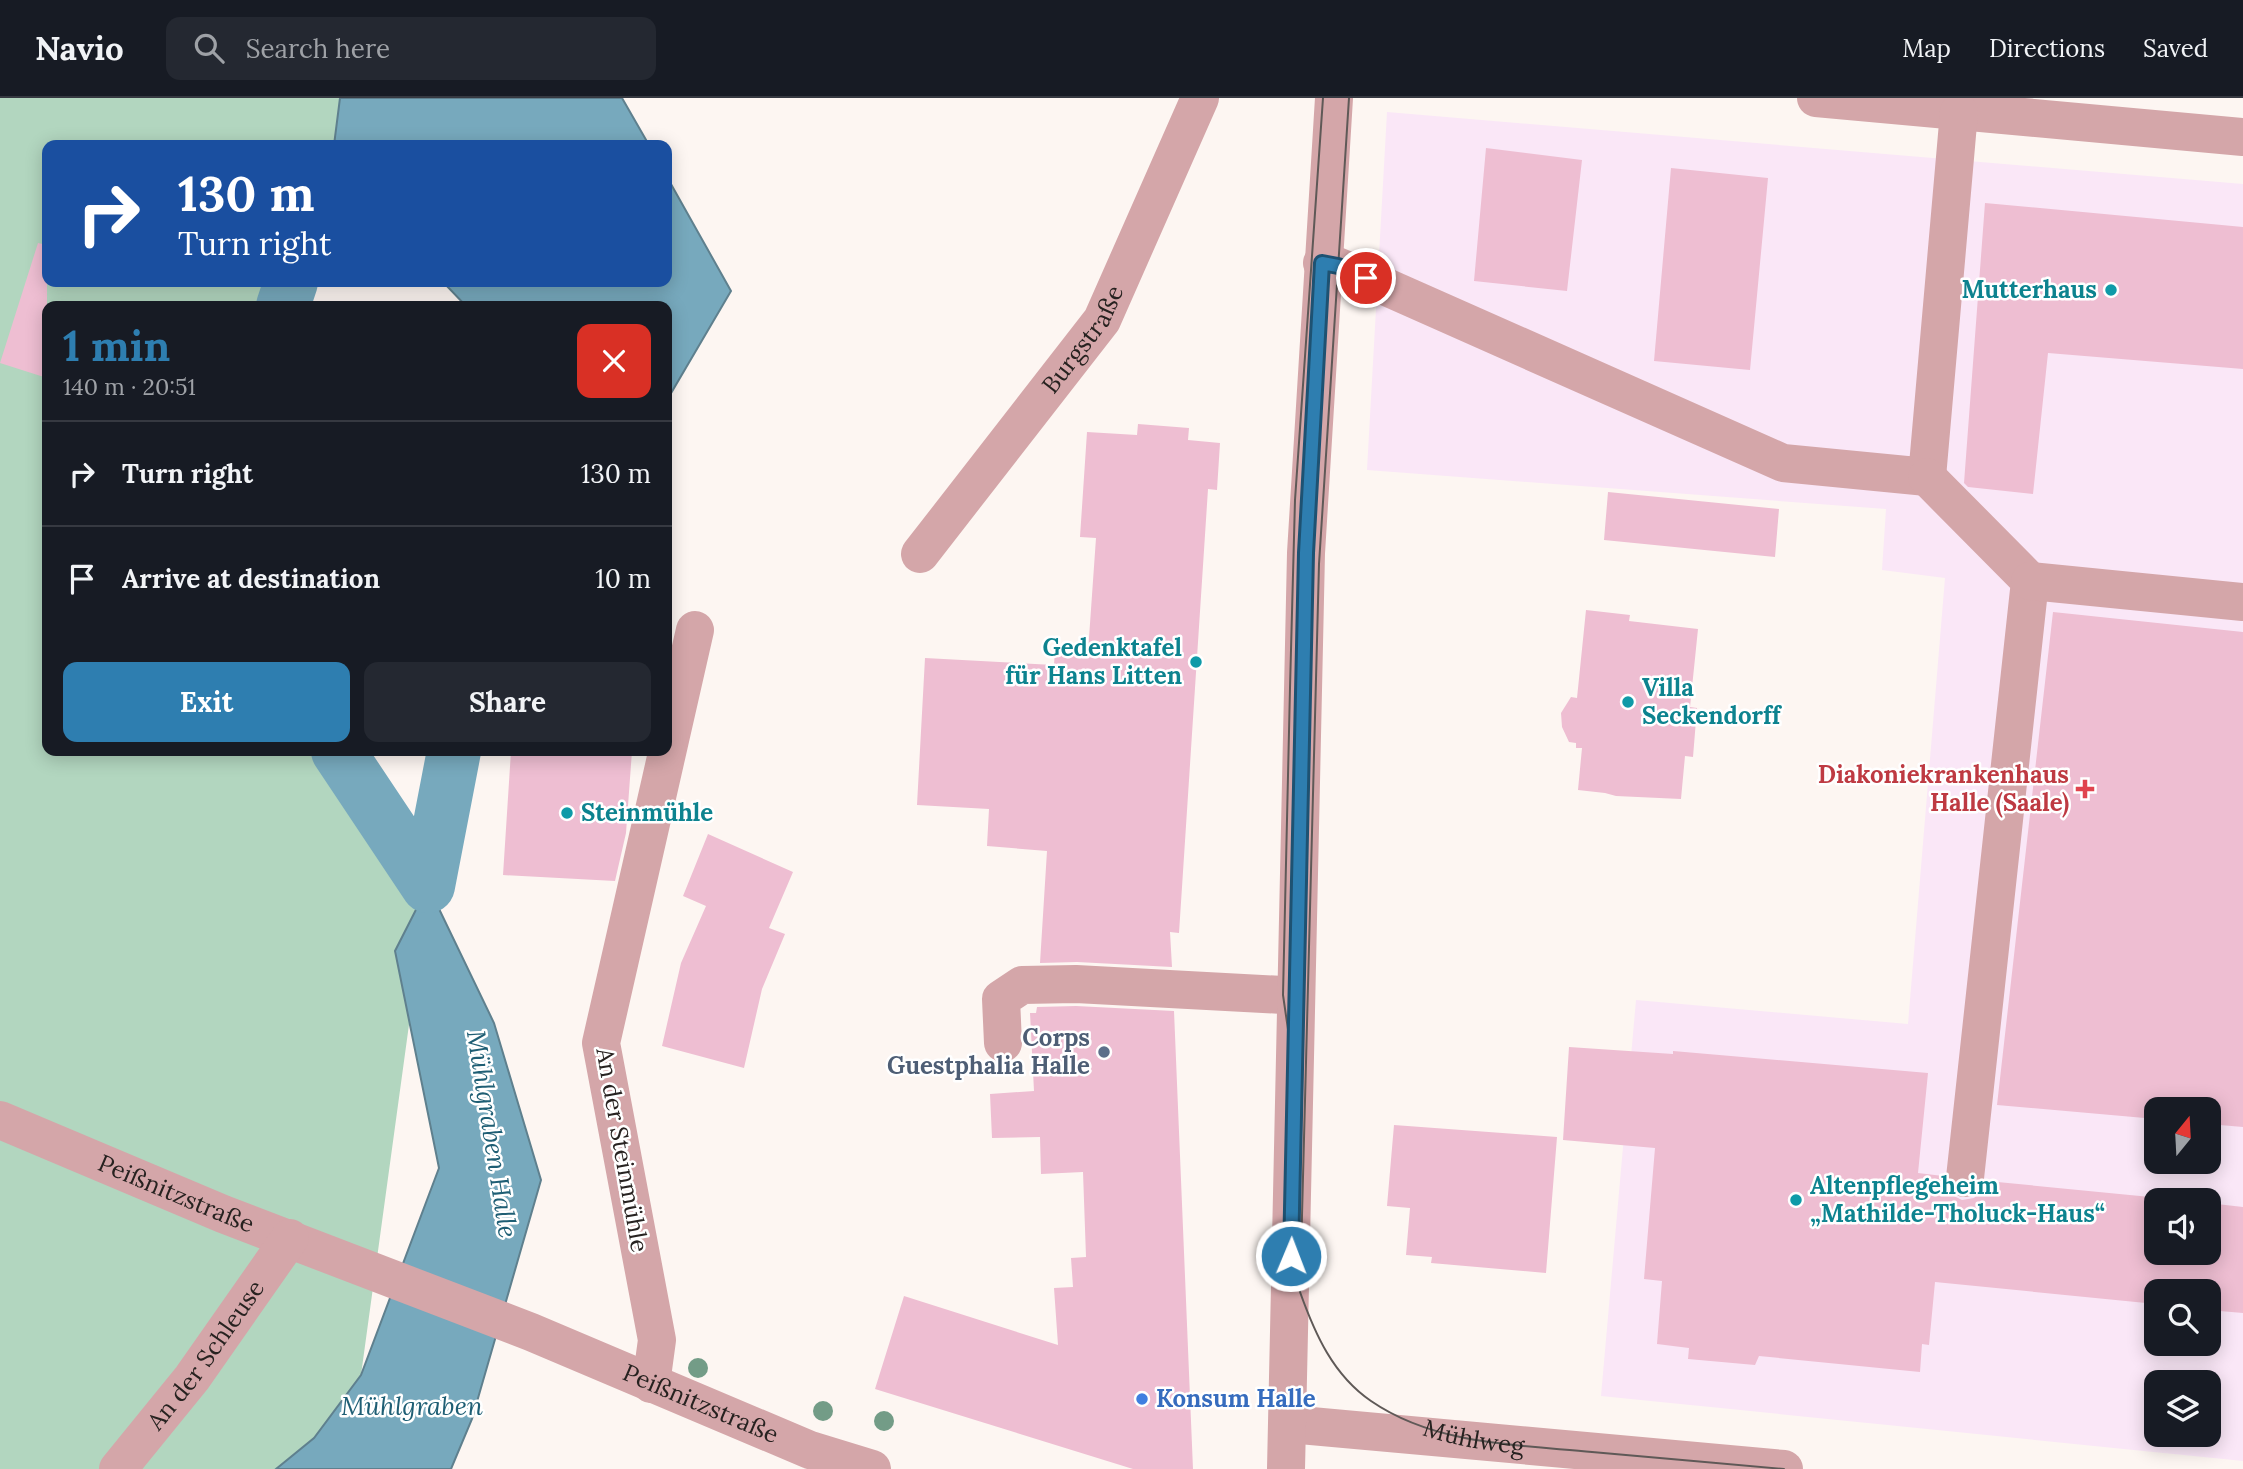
<!DOCTYPE html>
<meta charset="utf-8">
<style>
:root{--surface:#171b24;--page:#242831;--text:#f1f3f6;--muted:#9ea1a6;--line:#363941;--accent:#2e7eb0}
body{margin:0;font-family:Lora,serif;background:var(--page);color:var(--text);height:100vh;display:flex;flex-direction:column;font-size:26px;white-space:nowrap}
*{box-sizing:border-box;margin:0}
p{font-size:23px;color:var(--muted)}
.icon{flex:none;width:38px;height:38px;fill:none;stroke:currentColor;stroke-width:2;stroke-linecap:round;stroke-linejoin:round}
.map{position:relative;flex:1;overflow:hidden}
.panel{position:absolute;left:42px;top:203px;width:630px;height:455px;display:flex;flex-direction:column;background:var(--surface);border-radius:14px;box-shadow:0 4px 18px #0003}
.panel>*{flex:none}
.hud{position:absolute;left:42px;top:42px;width:630px;height:147px;border-radius:14px;box-shadow:0 4px 18px #0003;background:#1a4fa0;color:#fff;overflow:hidden}
.needle{width:46px;rotate:18deg}
.controls{position:absolute;left:2144px;top:999px;display:grid;gap:14px}
.controls a{display:grid;place-items:center;width:77px;height:77px;border-radius:14px;background:var(--surface);box-shadow:0 4px 18px #0003;font-size:35px}
.pin{position:absolute;display:grid;place-items:center;width:60px;height:60px;color:#fff;margin:-30px;border:4px solid #fff;border-radius:50%;box-shadow:0 2px 7px #0007}
.me{position:absolute;width:77px;margin:-38px;rotate:1deg;stroke-linejoin:round;filter:drop-shadow(0 0 5px #0008)}
.turn{display:flex;align-items:center;gap:24px;height:147px;padding:0 21px;font-size:32px}
.turn .icon{width:91px;height:91px;stroke-width:2.5}
.turn b{display:block;font-size:49px;line-height:60px}
.round{display:grid;place-items:center;flex:none;width:74px;height:74px;border-radius:14px;background:var(--page)}
.summary{display:flex;align-items:center;justify-content:space-between;height:119px;padding:0 21px}
h1{font-size:42px;font-weight:800;line-height:52px;color:var(--accent)}
.button{display:flex;gap:14px;margin-top:auto;padding:14px 21px}
.button a{flex:1;height:80px;border-radius:14px;background:var(--accent);color:#fff;font-size:28px;font-weight:800;line-height:80px;text-align:center}
.button a+a{background:var(--page);color:var(--text)}
ul{padding:0;list-style:none}
li{display:flex;align-items:center;gap:21px;height:105px;padding:0 21px;border-top:2px solid var(--line)}
li div{flex:1}
li b{display:block;font-size:26px}
li em{font-style:normal}
header{display:flex;align-items:center;gap:42px;box-sizing:border-box;height:98px;padding:0 35px;background:var(--surface);border-bottom:2px solid var(--line)}
header strong{font-size:33px}
nav{display:flex;gap:38px;margin-inline-start:auto;font-size:24px}
.search{width:490px;height:63px;background:var(--page);display:flex;align-items:center;gap:18px;box-sizing:border-box;padding:0 24px;border-radius:14px;color:var(--muted);font-size:26px}
.map>svg:first-child{display:block}
.medical{fill:#fae7f7;fill-rule:evenodd}
.green{fill:#b2d6bf}
.water{fill:#77a9bd;stroke:#5f808e;stroke-width:2}
.lines{fill:none;stroke-linecap:round;stroke-linejoin:round}
.canal{stroke:#77a9bd;stroke-width:54}
.building{fill:#eebed2}
.minor{stroke:#d4a6a9;stroke-width:38}
.tram{stroke:#5f5957;stroke-width:2}
.tree{fill:#739c87}
.route-casing{stroke:#1e5272;stroke-width:18}
.route{stroke:#2e7eb0;stroke-width:12}
.culture-dot{fill:#0f9aa8;stroke:#fff;stroke-width:2.5}
.health-dot{fill:#e0444e;stroke:#fff;stroke-width:2.5}
.service-dot{fill:#5c6f8a;stroke:#fff;stroke-width:2.5}
.shop-dot{fill:#3f7fe0;stroke:#fff;stroke-width:2.5}
.labels{text-anchor:middle;stroke-width:5;stroke-linejoin:round;paint-order:stroke}
.culture-label{font-size:24px;font-weight:bold;fill:#0d838f;stroke:#fff;text-anchor:start}
.street-label{font-size:24px;fill:#272220;stroke:#fff}
.health-label{font-size:24px;font-weight:bold;fill:#be3a42;stroke:#fff;text-anchor:end}
.service-label{font-size:24px;font-weight:bold;fill:#4e5e75;stroke:#fff;text-anchor:end}
.shop-label{font-size:24px;font-weight:bold;fill:#366cbe;stroke:#fff;text-anchor:start}
.water-label{font-size:26px;font-style:italic;fill:#1e5e74;stroke:#fff}
</style>
<header>
<strong>Navio</strong>
<div class="search"><svg class="icon" aria-label="search" viewBox="0 0 24 24"><circle cx="10" cy="10" r="6"/><path d="M15 15l6 6"/></svg>Search here</div>
<nav><a>Map</a><a>Directions</a><a>Saved</a></nav>
</header>
<div class="map">
<svg width="2243" height="1371" viewBox="0 0 2243 1371">
<rect width="100%" height="100%" fill="#fdf6f2"/>
<!-- medical -->
<path class="medical" d="M1387,14l856,72v1277l-642,-65 35,-396 272,24 37,-446 -63,-8 4,-61 -519,-39zM2156,1012h52v52h-52zM2156,1102h52v53h-52zM2156,1194h52v52h-52zM2156,1284h52v53h-52z"/>
<!-- green -->
<path class="green" d="M0,0h340l-6,47h-287v137h244l-8,24h-236v445h291l90,135 -67,489 -47,63 -38,31h-276z"/>
<!-- water -->
<path class="water" d="M340,0h282l27,47h-315z
M667,79l64,114 -64,109v-94h-201l-23,-24h224z
M428,788l66,137 47,157 -69,239 -21,50h-175l38,-31 47,-63 78,-207 -44,-217z"/>
<g class="lines">
<!-- canal -->
<path class="canal" d="M283,208l8,-24
M338,653l90,135
M428,788l26,-135"/>
</g>
<!-- building -->
<path class="building" d="M1486,50l96,12 -15,131 -93,-10z
M1671,70l97,10 -18,192 -96,-9z
M1985,105l258,24v142l-195,-16 -15,141 -65,-7 -4,-4z
M38,145l9,2v133l-47,-15z
M1138,326l51,4 -1,12 32,3 -3,47 -9,-1 -29,444 -9,-1 2,35 -95,-5 -37,1 7,-112 -60,-5 2,-37 -72,-4 8,-147 129,7 1,-15 33,2 8,-114 -16,-1 7,-105 50,3z
M1608,394l171,17 -4,48 -171,-17z
M1586,512l44,5 -1,6 69,8 -8,78 7,1 -4,49 -8,-1 -4,43 -65,-3 -11,-3 -27,-3 4,-42h-6v-5l-7,-1 -7,-15 -1,-14 10,-16 6,1z
M2053,514l190,20v495l-35,-3v-14h-52v9l-159,-14z
M511,653h121l-6,82 -11,48 -112,-6z
M708,736l85,38 -24,56 16,6 -23,55 -18,79 -82,-22 19,-83 25,-57 -23,-10z
M1076,908l98,5 19,458h-60l-258,-80 29,-93 154,49 -4,-57 19,-1 -2,-29 15,-1 -3,-85 -42,2 -1,-37 -48,1 -2,-44 44,-3 -4,-78h6l1,-6z
M1569,949l104,7v-3l255,22 -10,100 25,3 2,11 7,8 10,5 12,-2 9,-8 4,-9 194,19h-25v53h52v-50l35,4v106l-35,-3v-18h-52v12l-221,-22 -6,63 -7,-1 -2,28 -161,-16 -4,9 -67,-6 1,-11 -32,-4 5,-63 -18,-2 11,-131 -92,-8z
M1394,1027l163,12 -11,136 -115,-10 1,-6 -26,-2 4,-47 -23,-2z"/>
<g class="lines">
<!-- minor -->
<g class="minor">
<path d="M1816,0l427,39"/>
<path d="M1322,165l15,3 29,12 417,185 144,14 32,-365"/>
<path d="M1927,379l103,104 -65,597"/>
<path id="s1" d="M920,456l182,-234 98,-222"/>
<path d="M2030,483l213,21"/>
<path d="M1003,945l-2,-44 21,-14 54,-1 207,11 12,-2"/>
<path id="s2" d="M0,1022l223,94 308,118 279,118 62,19"/>
<path d="M651,1286l6,-44 -56,-297 94,-413"/>
<path d="M1289,1326l495,45"/>
<path id="s3" d="M118,1371l74,-91 98,-140"/>
<path d="M1286,1371l20,-916 28,-455"/>
</g>
<!-- tram -->
<g class="tram">
<path id="s4" d="M1349,0l-30,466 -19,728c15,42 33,83 71,109 64,44 147,44 221,51 64,6 128,11 192,17"/>
<path d="M1298,1000l-15,-103 7,-307 5,-188 28,-402"/>
</g>
</g>
<!-- trees -->
<g class="tree">
<circle cx="698" cy="1270" r="10"/>
<circle cx="823" cy="1313" r="10"/>
<circle cx="884" cy="1323" r="10"/>
</g>
<g class="lines">
<defs>
<path id="route" d="M1291,1158l15,-703 16,-290 16,3 28,12"/>
</defs>
<!-- route casing -->
<use href="#route" class="route-casing"/>
<!-- route -->
<use href="#route" class="route"/>
</g>
<!-- markers -->
<g class="culture-dot">
<circle cx="2111" cy="192" r="7"/>
<circle cx="1196" cy="564" r="7"/>
<circle cx="1628" cy="604" r="7"/>
<circle cx="567" cy="715" r="7"/>
<circle cx="1796" cy="1102" r="7"/>
</g>
<path class="health-dot" d="M2081.5 680.5h7v7h7v7h-7v7h-7v-7h-7v-7h7z"/>
<circle class="service-dot" cx="1104" cy="954" r="7"/>
<circle class="shop-dot" cx="1142" cy="1301" r="7"/>
<g class="labels">
<!-- culture labels -->
<g class="culture-label">
<text x="2097" y="200" text-anchor="end">Mutterhaus</text>
<text x="1182" y="558" text-anchor="end">Gedenktafel<tspan x="1182" dy="28">für Hans Litten</tspan></text>
<text x="1642" y="598">Villa<tspan x="1642" dy="28">Seckendorff</tspan></text>
<text x="581" y="723">Steinmühle</text>
<text x="1810" y="1096">Altenpflegeheim<tspan x="1810" dy="28">„Mathilde-Tholuck-Haus“</tspan></text>
</g>
<!-- street labels -->
<g class="street-label">
<text dy="8" stroke="none"><textPath href="#s1" startOffset="270">Burgstraße</textPath></text>
<text transform="translate(622 1052) rotate(80)" y="8">An der Steinmühle</text>
<text dy="8" stroke="none"><textPath href="#s2" startOffset="191">Peißnitzstraße</textPath></text>
<text dy="8" stroke="none"><textPath href="#s3" startOffset="144">An der Schleuse</textPath></text>
<text dy="8" stroke="none"><textPath href="#s2" startOffset="756">Peißnitzstraße</textPath></text>
<text dy="8" stroke="none"><textPath href="#s4" startOffset="1438">Mühlweg</textPath></text>
</g>
<!-- health labels -->
<g class="health-label">
<text x="2069" y="685">Diakoniekrankenhaus<tspan x="2069" dy="28">Halle (Saale)</tspan></text>
</g>
<!-- service labels -->
<g class="service-label">
<text x="1090" y="948">Corps<tspan x="1090" dy="28">Guestphalia Halle</tspan></text>
</g>
<!-- shop labels -->
<g class="shop-label">
<text x="1156" y="1309">Konsum Halle</text>
</g>
<!-- water labels -->
<g class="water-label">
<text transform="translate(492 1036) rotate(81)" y="9">Mühlgraben Halle</text>
<text x="412" y="1317">Mühlgraben</text>
</g>
</g>
</svg>
<div class="controls">
<a><svg class="needle" viewBox="-14 -14 28 28"><path d="M0-13l5 13h-10z" fill="#e53935"/><path d="M0 13l5-13h-10z" fill="#9ea1a6"/></svg></a>
<a><svg class="icon" aria-label="sound" viewBox="0 0 24 24"><path d="M4 9h4l5-4v14l-5-4H4zM17 9q2 3 0 6"/></svg></a>
<a><svg class="icon" aria-label="search" viewBox="0 0 24 24"><circle cx="10" cy="10" r="6"/><path d="M15 15l6 6"/></svg></a>
<a><svg class="icon" aria-label="layers" viewBox="0 0 24 24"><path d="M12 4l9 5-9 5-9-5zM3 14l9 5 9-5"/></svg></a>
</div>
<div class="pin" style="left:1366px;top:180px;background:#d93025"><svg class="icon" aria-label="arrive" viewBox="0 0 24 24"><path d="M6 21V4h12l-3 4 3 4H6"/></svg></div>
<svg class="me" style="left:1291px;top:1158px" viewBox="-20 -20 40 40"><circle r="17" fill="#2e7eb0" stroke="#fff" stroke-width="3"/><path d="M0-11L8 9 0 5-8 9z" fill="#fff"/></svg>
<div class="hud">
<div class="turn"><svg class="icon" aria-label="right" viewBox="0 0 24 24"><path d="M7 20v-9h11M14 6l5 5-5 5"/></svg><div><b>130 m</b>Turn right</div></div>
</div>
<section class="panel">
<div class="summary"><div><h1>1 min</h1><p>140 m · 20:51</p></div><a class="round" style="background:#d93025;color:#fff"><svg class="icon" aria-label="close" viewBox="0 0 24 24"><path d="M6 6l12 12M18 6L6 18"/></svg></a></div>
<ul>
<li><svg class="icon" aria-label="right" viewBox="0 0 24 24"><path d="M7 20v-9h11M14 6l5 5-5 5"/></svg><div><b>Turn right</b></div><em>130 m</em></li>
<li><svg class="icon" aria-label="arrive" viewBox="0 0 24 24"><path d="M6 21V4h12l-3 4 3 4H6"/></svg><div><b>Arrive at destination</b></div><em>10 m</em></li>
</ul>
<div class="button"><a>Exit</a><a>Share</a></div>
</section>
</div>
